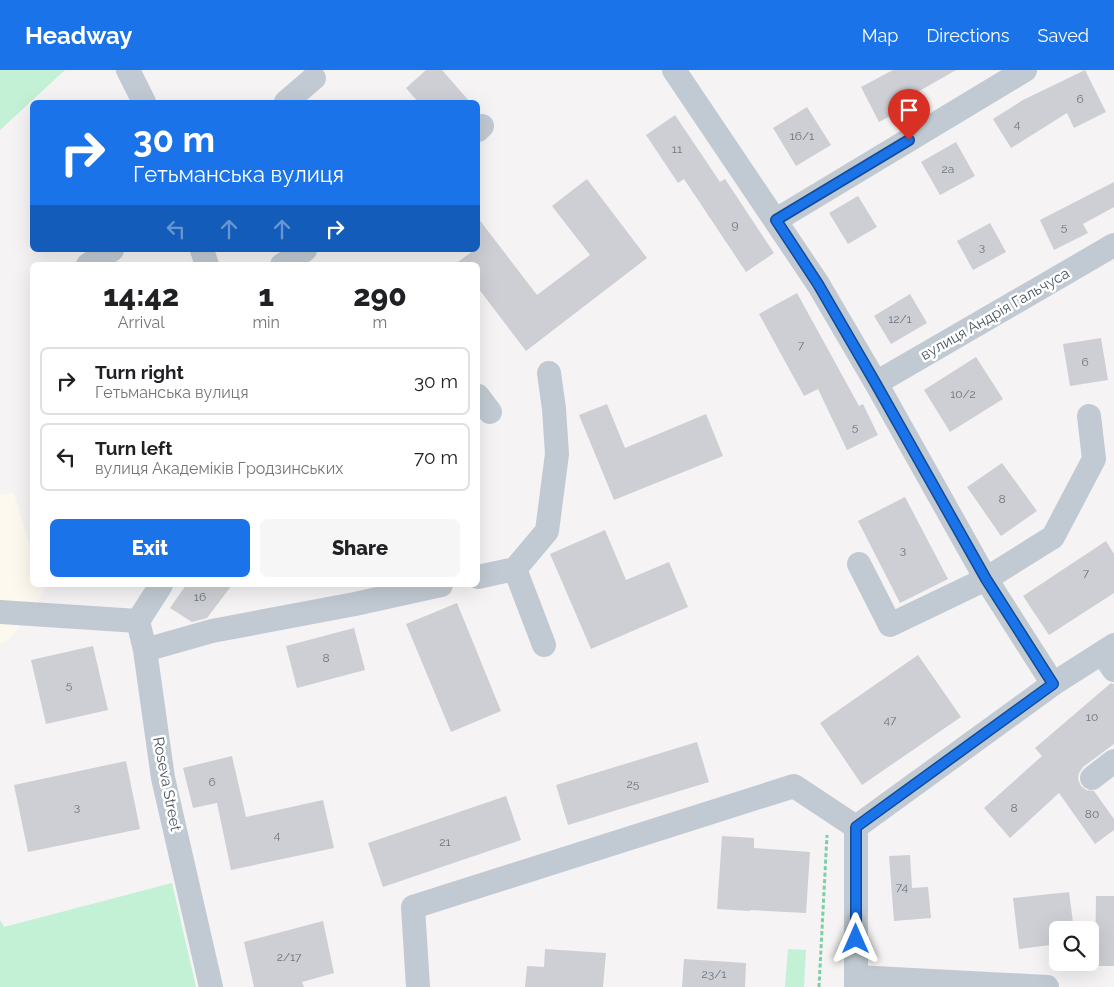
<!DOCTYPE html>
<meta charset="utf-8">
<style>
:root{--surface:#fff;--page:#f6f6f6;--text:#202124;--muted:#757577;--line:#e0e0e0;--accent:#1a73e8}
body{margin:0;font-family:Raleway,sans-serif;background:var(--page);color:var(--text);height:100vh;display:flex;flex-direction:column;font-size:19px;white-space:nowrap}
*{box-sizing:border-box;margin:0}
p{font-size:16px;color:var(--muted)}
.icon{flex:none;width:28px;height:28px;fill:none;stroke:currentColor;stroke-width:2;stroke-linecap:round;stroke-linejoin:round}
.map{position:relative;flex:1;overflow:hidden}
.side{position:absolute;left:30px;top:192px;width:450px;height:325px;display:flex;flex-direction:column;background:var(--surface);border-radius:8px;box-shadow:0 5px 20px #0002}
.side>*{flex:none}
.guide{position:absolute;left:30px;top:30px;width:450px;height:152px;border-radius:8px;box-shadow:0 5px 20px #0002;background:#1a73e8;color:#fff;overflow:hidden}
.controls{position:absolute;left:1049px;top:851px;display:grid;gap:10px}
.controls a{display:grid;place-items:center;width:50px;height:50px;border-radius:8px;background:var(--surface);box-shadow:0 5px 20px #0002;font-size:25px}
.pin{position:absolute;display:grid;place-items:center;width:42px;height:42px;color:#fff;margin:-51px -21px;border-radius:50% 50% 50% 0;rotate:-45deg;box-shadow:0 0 5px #0007}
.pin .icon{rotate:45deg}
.me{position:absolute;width:55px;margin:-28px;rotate:0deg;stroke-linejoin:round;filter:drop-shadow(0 0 4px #0008)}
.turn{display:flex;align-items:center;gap:18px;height:105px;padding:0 20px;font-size:22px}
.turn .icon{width:65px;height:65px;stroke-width:2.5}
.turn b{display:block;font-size:35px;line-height:42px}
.lanes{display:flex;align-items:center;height:48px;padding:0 20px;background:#0003;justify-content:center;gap:25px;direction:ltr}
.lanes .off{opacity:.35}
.eta{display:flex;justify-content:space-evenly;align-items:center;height:85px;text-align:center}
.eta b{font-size:30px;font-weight:800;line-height:35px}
.action{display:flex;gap:10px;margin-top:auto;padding:10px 20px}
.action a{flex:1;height:58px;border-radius:8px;background:var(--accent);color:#fff;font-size:20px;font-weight:800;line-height:58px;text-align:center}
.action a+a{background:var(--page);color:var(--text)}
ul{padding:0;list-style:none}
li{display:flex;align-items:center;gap:15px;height:68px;margin:0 10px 8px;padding:0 10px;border:2px solid var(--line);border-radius:8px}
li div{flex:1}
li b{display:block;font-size:19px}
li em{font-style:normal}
header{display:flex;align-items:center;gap:30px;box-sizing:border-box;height:70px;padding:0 25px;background:var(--accent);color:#fff}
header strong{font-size:24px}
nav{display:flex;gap:28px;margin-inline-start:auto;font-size:18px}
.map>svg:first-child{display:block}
.commercial{fill:#fdf9ef}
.green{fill:#c3f1d5}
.building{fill:#cdcfd5}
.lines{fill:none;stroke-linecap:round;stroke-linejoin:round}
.path{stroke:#7ad0a6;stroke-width:3;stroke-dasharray:4 2.5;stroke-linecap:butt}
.minor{stroke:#c1cad2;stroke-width:24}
.route-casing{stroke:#114b97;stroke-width:12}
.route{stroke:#1a73e8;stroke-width:9}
.labels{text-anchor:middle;stroke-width:5;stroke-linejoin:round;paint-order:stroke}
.number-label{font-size:12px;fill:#6b747e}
.street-label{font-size:15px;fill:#4a5661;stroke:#fff}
</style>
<header>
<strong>Headway</strong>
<nav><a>Map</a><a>Directions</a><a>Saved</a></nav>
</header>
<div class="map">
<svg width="1114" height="917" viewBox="0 0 1114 917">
<rect width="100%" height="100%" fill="#f5f3f3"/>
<!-- commercial -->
<path class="commercial" d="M14,423l18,59v33h11l2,6 -34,47 -11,7v-150z"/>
<!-- green -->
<path class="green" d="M0,0h65l-65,60z
M172,813l24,104h-196v-67l4,7z
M788,879l18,1 -2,37h-19z"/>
<!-- building -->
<path class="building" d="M426,0h16l28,32h-52l-12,-14z
M893,0h63l-47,27 4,7 -34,18 -18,-35z
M1085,0l21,42 -32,16 -7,-15 -56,35 -18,-29 30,-19z
M807,37l24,38 -35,21 -23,-38z
M675,45l45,67 5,-3 49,74 -28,19 -62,-93 -6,4 -32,-48z
M956,72l19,34 -35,19 -19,-33z
M587,109l60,79 -121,93 -48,-63v-23h-24l20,-15h4v-32l59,77 53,-40 -38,-49z
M1114,112v25l-31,17 5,9 -34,17 -14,-30z
M858,126l19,31 -29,17 -19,-31z
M990,153l16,29 -33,18 -16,-29z
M797,223l62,113 4,-2 15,31 -31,15 -29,-61 -14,7 -45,-82z
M910,224l17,29 -36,21 -17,-28z
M1101,268l7,42 -38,6 -7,-42z
M976,287l27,42 -53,33 -26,-42z
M607,334l18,44 81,-34 17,42 -109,44 -35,-85z
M1002,393l35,48 -36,25 -34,-49z
M905,427l43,82 -48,24 -42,-82z
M605,460l21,50 43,-18 19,45 -97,42 -41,-95z
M1106,471l8,13v39l-65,42 -26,-39z
M186,515h46l-25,33 -15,4 -22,-14z
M457,533l44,108 -50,21 -45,-108z
M354,558l11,42 -68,18 -11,-42z
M93,576l15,64 -62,14 -15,-64z
M918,585l43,62 -99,68 -42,-62z
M1111,613l3,1v60l-31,23 -4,6 -1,6 3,7 5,4 8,1 20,28v11l-19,14 -36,-51 -49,45 -26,-30 58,-52 -7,-8z
M697,672l12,40 -141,43 -12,-40z
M232,686l14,61 77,-17 11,48 -103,22 -14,-67 -24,5 -10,-40z
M126,691l14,68 -112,23 -14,-67z
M506,726l15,44 -138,47 -15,-44z
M722,766l32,2v10l56,4 -4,61 -56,-3v1l-33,-2z
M910,785l2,33 16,-1 3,31 -37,3 -5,-65z
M1069,822l5,38h-16v14l-39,5 -6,-51z
M1096,826h18v70h-19z
M323,851l11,52 -32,9 2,5h-50l-10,-45z
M545,879l61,4 -3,34h-78l2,-21 17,1z
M684,889l62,4 -1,24h-63z"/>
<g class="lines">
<!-- path -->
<path class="path" d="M819,917l8,-152"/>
<!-- minor -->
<path class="minor" d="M128,0l16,32
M674,0l144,214 58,99 110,196 67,105
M286,32l28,-24
M478,60l4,-4
M776,150l249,-150
M202,180l5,15
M88,195l24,-15
M282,195l23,-15
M876,313l238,-138
M478,326l12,16
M859,494l31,61 96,-46 67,-42 41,-78 -5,-43
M515,499l29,76
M478,507l37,-8 32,-38 10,-77 -3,-45 -5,-36
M161,515l-23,36 7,29 18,128 48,209
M0,542l138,9
M145,580l67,-19 143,-27 86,-19
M1102,583l12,17
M1092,708l22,-17
M856,907l191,10
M418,917l-5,-80 381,-121 62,41
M856,917v-160l197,-143 61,-39"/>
</g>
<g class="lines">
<defs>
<path id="route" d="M856,869v-112l197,-143 -67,-105 -110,-195 -58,-100 -42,-64 133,-80"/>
</defs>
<!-- route casing -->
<use href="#route" class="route-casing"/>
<!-- route -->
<use href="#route" class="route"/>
</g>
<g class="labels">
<!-- number labels -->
<g class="number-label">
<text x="1080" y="33">6</text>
<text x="1017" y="58">4</text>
<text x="802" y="70">16/1</text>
<text x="677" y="83">11</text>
<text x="948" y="103">2а</text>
<text x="735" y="159">9</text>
<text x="1064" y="161">5</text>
<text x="982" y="181">3</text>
<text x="900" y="253">12/1</text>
<text x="801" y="279">7</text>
<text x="1085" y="296">6</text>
<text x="963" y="328">10/2</text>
<text x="855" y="361">5</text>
<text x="1002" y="433">8</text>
<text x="903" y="484">3</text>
<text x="1086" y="507">7</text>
<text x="200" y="531">16</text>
<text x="326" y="592">8</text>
<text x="69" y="619">5</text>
<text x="1092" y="651">10</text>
<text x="890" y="654">47</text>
<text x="212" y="716">6</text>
<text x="633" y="718">25</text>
<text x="77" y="741">3</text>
<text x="1014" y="742">8</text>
<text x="1092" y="748">80</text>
<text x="277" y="769">4</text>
<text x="445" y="776">21</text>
<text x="902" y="821">74</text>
<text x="289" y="891">2/17</text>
<text x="714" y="908">23/1</text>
</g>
<!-- street labels -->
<g class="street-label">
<text transform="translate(995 244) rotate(-30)" y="5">вулиця Андрія Гальчуса</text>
<text transform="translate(167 714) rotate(79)" y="5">Roseva Street</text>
</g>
</g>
</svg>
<div class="controls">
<a><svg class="icon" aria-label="search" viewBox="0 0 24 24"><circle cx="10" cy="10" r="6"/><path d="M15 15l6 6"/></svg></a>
</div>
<div class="pin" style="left:909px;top:70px;background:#d93025"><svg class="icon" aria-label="arrive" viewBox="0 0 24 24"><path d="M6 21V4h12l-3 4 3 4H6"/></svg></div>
<svg class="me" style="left:856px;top:869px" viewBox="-20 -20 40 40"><path d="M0-17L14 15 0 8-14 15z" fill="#1a73e8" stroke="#fff" stroke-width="4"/></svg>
<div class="guide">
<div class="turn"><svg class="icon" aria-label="right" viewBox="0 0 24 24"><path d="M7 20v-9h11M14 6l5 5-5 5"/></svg><div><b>30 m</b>Гетьманська вулиця</div></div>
<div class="lanes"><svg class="icon off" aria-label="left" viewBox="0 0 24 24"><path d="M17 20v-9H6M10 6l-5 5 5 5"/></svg><svg class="icon off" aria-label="ahead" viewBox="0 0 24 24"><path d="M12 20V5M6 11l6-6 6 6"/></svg><svg class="icon off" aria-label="ahead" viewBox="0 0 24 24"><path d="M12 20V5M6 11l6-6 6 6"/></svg><svg class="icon" aria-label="right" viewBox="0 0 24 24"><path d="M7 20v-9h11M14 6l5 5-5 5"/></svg></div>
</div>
<section class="side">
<div class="eta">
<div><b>14:42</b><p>Arrival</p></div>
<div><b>1</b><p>min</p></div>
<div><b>290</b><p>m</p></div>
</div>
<ul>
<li><svg class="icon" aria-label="right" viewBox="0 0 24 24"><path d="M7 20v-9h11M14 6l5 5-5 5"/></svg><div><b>Turn right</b><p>Гетьманська вулиця</p></div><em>30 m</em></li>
<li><svg class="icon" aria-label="left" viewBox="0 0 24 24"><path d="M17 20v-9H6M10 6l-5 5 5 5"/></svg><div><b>Turn left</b><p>вулиця Академіків Гродзинських</p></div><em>70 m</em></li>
</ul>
<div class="action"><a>Exit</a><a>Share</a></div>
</section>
</div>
